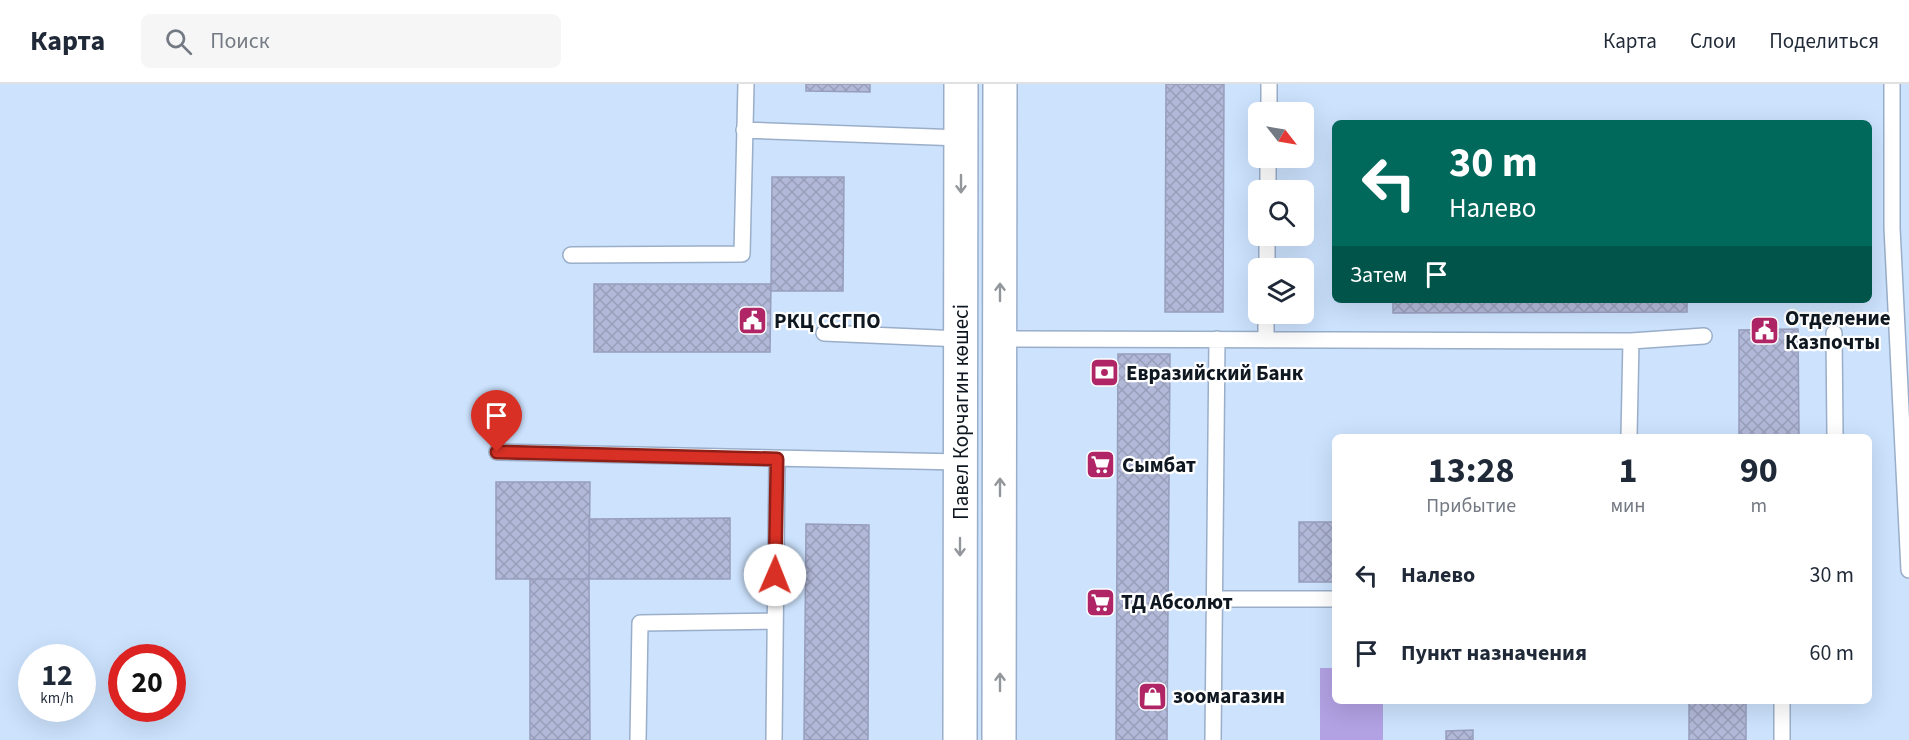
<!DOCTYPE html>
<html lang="ru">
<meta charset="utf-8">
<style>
:root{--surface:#fff;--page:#f6f6f7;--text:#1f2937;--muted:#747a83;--line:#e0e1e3}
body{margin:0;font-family:"Source Sans 3",sans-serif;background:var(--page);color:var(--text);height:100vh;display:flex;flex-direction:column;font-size:22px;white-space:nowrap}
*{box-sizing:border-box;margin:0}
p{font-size:20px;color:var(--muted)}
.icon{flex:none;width:33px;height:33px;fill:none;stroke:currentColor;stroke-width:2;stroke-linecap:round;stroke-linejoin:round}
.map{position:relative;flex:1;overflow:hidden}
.side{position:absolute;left:1332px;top:350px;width:540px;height:270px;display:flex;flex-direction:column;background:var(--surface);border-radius:9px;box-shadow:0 6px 24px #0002}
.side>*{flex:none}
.guide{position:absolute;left:1332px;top:36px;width:540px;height:183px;border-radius:9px;box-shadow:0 6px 24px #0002;background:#00695c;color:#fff;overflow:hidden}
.needle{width:39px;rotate:121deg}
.tools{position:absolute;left:1248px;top:18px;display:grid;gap:12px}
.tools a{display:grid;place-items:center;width:66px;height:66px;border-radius:9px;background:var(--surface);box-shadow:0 6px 24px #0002;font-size:30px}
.speed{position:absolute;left:18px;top:560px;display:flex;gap:12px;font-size:30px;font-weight:700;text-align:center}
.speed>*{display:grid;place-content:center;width:78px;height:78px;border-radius:50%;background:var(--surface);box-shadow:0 6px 24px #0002;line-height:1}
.speed small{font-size:15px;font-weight:400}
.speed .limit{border:9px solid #d22;background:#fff;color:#111}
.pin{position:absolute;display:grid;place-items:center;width:51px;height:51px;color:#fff;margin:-62px -26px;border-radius:50% 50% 50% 0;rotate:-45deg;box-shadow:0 0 6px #0007}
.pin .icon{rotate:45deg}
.me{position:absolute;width:66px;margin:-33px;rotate:1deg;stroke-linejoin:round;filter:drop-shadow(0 0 4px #0008)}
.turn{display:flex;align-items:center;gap:21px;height:126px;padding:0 18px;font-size:27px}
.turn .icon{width:78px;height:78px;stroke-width:2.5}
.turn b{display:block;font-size:42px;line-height:51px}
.then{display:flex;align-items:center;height:57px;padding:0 18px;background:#0003;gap:12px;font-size:22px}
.eta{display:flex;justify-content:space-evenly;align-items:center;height:102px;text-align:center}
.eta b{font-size:36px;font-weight:700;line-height:42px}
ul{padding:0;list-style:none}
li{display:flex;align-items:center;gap:18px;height:78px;padding:0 18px}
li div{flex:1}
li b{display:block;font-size:22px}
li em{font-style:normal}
header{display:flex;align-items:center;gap:36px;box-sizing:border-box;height:84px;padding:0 30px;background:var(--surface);border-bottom:2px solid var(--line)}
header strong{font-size:28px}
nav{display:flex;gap:33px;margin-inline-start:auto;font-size:21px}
.search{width:420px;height:54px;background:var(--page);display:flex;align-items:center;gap:15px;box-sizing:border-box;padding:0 21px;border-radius:9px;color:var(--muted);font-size:22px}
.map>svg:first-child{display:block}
.grass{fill:#b2a1e3}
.building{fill:url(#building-cross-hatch);stroke:#979ebc;stroke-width:1.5}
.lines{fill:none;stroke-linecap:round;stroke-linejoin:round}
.lane-casing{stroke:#9aaec9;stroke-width:18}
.secondary-casing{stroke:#9aaec9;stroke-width:36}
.lane{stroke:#fff;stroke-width:15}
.secondary{stroke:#fff;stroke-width:33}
.oneway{stroke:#93979b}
.route-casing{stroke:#8d1f18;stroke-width:15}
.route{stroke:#d93025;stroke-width:10}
.labels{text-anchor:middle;stroke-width:4.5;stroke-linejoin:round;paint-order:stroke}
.poi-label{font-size:21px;font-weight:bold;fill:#0f1720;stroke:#fff;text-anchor:start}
.street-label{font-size:21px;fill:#0f1720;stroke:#fff}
</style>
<header>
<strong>Карта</strong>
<div class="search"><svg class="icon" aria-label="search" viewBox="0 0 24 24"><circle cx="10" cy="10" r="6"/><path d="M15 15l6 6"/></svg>Поиск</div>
<nav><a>Карта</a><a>Слои</a><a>Поделиться</a></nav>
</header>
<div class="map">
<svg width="1909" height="656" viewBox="0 0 1909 656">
<defs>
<pattern id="building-cross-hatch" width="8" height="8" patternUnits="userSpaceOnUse" patternTransform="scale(1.5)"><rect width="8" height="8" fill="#b2b9d8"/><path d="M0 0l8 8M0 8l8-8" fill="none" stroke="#989eb9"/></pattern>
</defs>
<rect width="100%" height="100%" fill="#cce2fd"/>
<!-- grass -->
<path class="grass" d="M1320,584h15v32l48,1v39h-63z"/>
<!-- building -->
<path class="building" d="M806,0h64v8l-64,-1z
M1166,0h58l-1,228h-58z
M772,93h72l-1,114h-72z
M594,200h177l-1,68h-176z
M1393,216h294v12l-294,1z
M1798,245l1,107h-60v-106z
M1118,270h52l-3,386h-51z
M496,398h94l-1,97h-93z
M730,434v61h-141v-60z
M1299,438h36v60h-36z
M806,440l63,1 -1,215h-64z
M530,495h59l1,161h-60z
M1689,616h57v40h-57z
M1473,646v10h-27v-9z"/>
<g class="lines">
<defs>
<path id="lane" d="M1892,0v144l17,342
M1269,28v-28
M744,46l217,8
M1268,106v-32
M571,171l171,-1 4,-170
M1267,184v-32
M824,249l137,6
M1834,249l1,103
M1000,255l631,2 73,-5
M1266,256v-26
M1629,352l2,-95
M497,368l463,10
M1214,515h121
M638,656l2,-117 135,-2
M774,656l3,-281
M1213,656l4,-401
M1782,656v-40"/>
<path id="secondary" d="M960,656l1,-656
M999,656l1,-656"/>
</defs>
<!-- lane casing -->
<use href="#lane" class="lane-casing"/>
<!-- secondary casing -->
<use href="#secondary" class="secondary-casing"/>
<!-- lane -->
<use href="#lane" class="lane"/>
<!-- secondary -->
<use href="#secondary" class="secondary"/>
</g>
<!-- one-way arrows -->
<defs><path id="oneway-shaft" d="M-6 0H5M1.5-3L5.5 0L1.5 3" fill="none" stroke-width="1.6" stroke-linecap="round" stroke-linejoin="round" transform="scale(1.5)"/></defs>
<g class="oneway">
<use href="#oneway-shaft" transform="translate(961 100) rotate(90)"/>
<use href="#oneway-shaft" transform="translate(1000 208) rotate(-90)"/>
<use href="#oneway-shaft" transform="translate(1000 403) rotate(-90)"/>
<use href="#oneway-shaft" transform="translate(960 463) rotate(90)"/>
<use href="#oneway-shaft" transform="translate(1000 598) rotate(-90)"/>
</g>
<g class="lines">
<defs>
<path id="route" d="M497,368l280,7 -2,116"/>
</defs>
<!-- route casing -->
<use href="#route" class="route-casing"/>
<!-- route -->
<use href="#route" class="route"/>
</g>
<!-- icons -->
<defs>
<symbol id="civic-square" viewBox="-11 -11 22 22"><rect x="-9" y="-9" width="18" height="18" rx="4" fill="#af2565" stroke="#fff"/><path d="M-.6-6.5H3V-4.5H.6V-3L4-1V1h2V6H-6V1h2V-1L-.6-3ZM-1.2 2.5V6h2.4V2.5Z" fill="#fff"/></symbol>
<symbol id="bank-square" viewBox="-11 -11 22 22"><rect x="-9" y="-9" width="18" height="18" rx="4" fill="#af2565" stroke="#fff"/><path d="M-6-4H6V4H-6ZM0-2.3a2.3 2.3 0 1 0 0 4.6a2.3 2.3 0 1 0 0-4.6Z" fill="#fff"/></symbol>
<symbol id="supermarket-square" viewBox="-11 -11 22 22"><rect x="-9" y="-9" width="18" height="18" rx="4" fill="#af2565" stroke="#fff"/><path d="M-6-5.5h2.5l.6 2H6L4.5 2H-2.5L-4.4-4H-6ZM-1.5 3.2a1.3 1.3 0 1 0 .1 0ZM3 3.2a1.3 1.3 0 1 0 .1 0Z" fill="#fff"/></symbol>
<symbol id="shop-square" viewBox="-11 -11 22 22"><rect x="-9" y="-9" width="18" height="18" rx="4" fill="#af2565" stroke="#fff"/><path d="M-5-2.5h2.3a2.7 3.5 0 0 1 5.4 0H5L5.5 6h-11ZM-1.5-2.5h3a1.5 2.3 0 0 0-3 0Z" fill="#fff"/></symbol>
</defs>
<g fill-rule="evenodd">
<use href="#civic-square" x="736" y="220" width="33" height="33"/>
<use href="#civic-square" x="1748" y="230" width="33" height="33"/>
<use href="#bank-square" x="1088" y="272" width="33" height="33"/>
<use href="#supermarket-square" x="1084" y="364" width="33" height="33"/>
<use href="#supermarket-square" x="1084" y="502" width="33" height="33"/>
<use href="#shop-square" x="1136" y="596" width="33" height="33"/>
</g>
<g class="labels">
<!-- poi labels -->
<g class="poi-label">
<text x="1785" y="241">Отделение<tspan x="1785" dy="24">Казпочты</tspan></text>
<text x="774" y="244">РКЦ ССГПО</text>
<text x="1126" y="296">Евразийский Банк</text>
<text x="1122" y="388">Сымбат</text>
<text x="1121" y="525">ТД Абсолют</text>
<text x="1173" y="619">зоомагазин</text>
</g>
<!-- street labels -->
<g class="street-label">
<text transform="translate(961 328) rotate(-90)" y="7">Павел Корчагин көшесі</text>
</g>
</g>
</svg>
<div class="tools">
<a><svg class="needle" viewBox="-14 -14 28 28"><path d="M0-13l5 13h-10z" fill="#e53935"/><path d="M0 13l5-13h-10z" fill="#747a83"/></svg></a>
<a><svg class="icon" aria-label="search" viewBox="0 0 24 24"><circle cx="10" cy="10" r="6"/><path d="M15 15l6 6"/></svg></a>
<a><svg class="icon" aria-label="layers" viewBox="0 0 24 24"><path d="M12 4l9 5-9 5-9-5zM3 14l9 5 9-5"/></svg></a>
</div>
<div class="speed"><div>12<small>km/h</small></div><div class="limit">20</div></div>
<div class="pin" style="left:497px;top:368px;background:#d93025"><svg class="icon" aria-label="arrive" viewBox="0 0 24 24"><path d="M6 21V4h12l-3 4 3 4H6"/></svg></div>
<svg class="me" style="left:775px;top:491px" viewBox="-20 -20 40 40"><circle r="19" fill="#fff"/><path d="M0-13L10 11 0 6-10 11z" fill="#d93025"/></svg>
<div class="guide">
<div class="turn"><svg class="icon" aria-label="left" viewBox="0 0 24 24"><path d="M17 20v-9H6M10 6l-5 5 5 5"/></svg><div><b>30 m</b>Налево</div></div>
<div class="then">Затем<svg class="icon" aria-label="arrive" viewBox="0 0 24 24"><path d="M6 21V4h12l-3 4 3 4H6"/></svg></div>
</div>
<section class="side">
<div class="eta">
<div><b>13:28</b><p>Прибытие</p></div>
<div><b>1</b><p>мин</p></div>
<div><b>90</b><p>m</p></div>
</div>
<ul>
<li><svg class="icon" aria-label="left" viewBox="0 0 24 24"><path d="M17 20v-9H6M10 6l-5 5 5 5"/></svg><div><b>Налево</b></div><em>30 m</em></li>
<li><svg class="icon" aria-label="arrive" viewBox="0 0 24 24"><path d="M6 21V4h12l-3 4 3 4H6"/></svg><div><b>Пункт назначения</b></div><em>60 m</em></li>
</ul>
</section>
</div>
